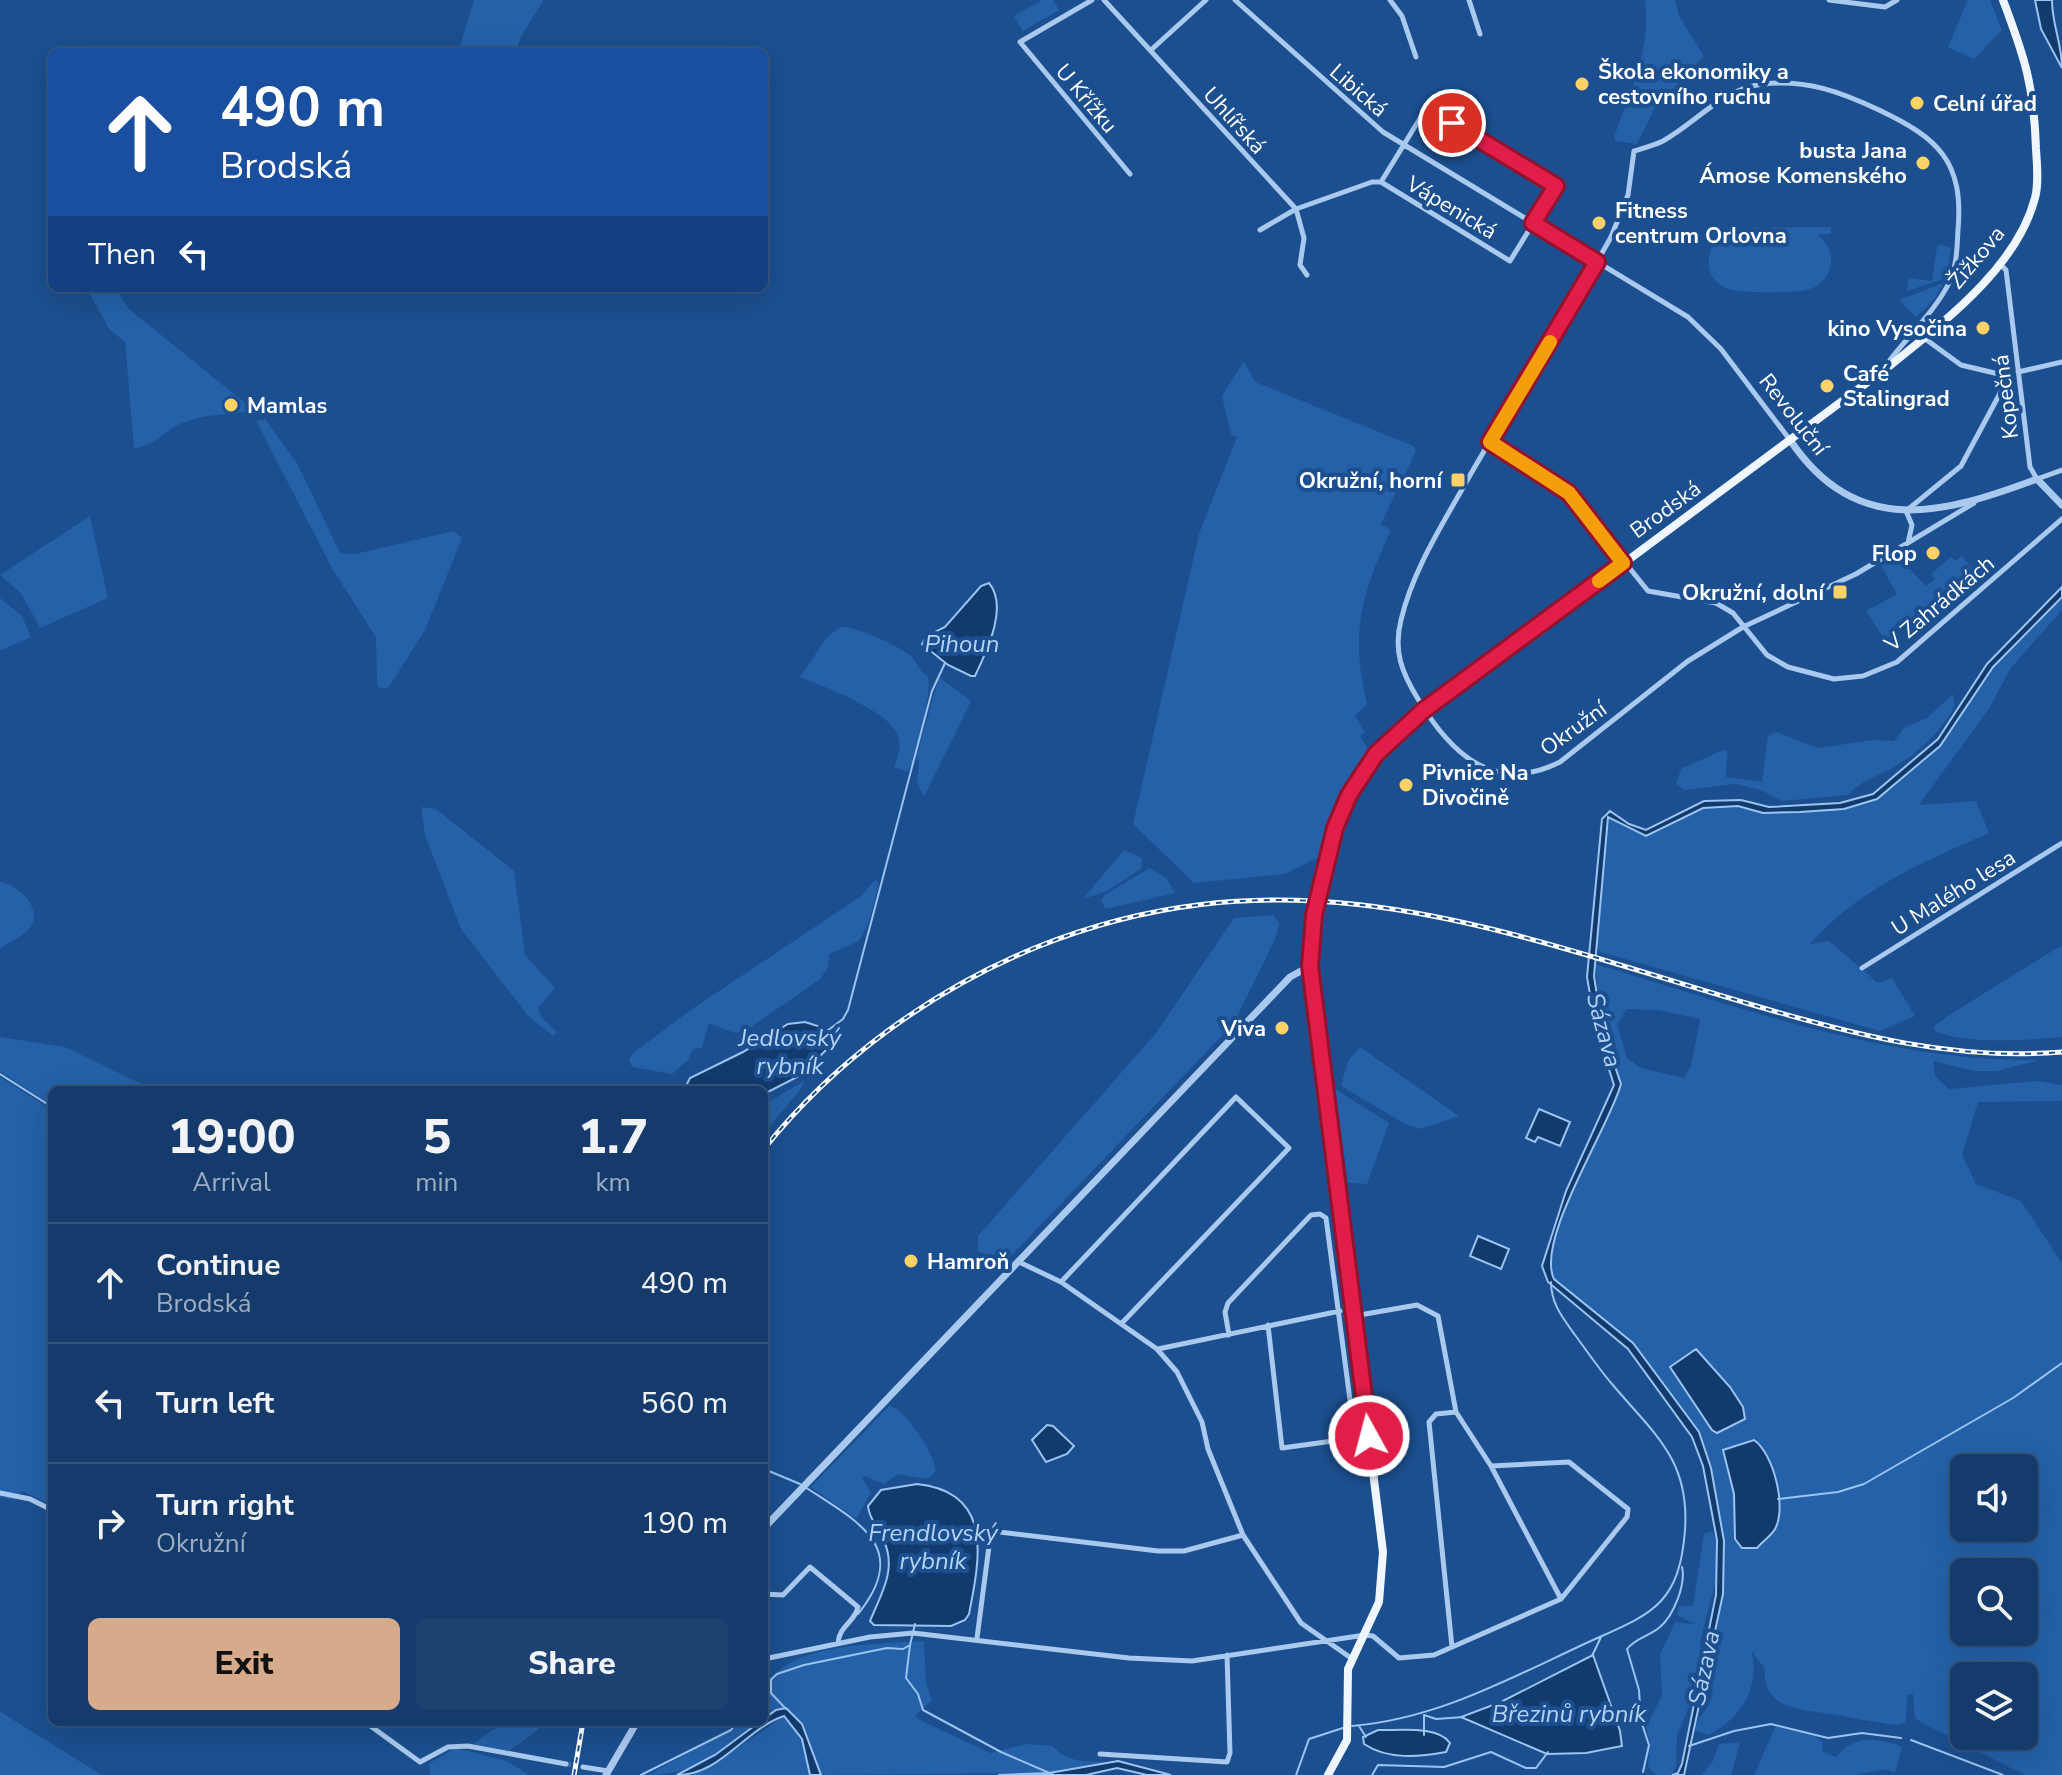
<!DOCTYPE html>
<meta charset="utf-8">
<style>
:root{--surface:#143b6b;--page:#1d4271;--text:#f1f3f6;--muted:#9dadc1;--line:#33557e;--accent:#d6ab8b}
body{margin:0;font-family:"Nunito Sans",sans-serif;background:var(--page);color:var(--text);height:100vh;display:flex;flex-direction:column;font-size:30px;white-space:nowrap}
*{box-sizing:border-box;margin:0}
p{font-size:26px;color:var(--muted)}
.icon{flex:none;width:44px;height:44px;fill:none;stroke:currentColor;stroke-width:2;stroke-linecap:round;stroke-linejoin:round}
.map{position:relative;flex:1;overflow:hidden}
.sheet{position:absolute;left:48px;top:1086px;width:720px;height:640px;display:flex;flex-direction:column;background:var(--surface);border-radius:12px;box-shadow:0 8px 32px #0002,0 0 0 2px var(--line)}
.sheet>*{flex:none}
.top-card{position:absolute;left:48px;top:48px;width:720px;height:244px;border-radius:12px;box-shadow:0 8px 32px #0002,0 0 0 2px var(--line);background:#1a4fa0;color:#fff;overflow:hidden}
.buttons{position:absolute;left:1950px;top:1454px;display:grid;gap:16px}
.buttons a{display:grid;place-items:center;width:88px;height:88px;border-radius:12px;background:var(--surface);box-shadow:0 8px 32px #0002,0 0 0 2px var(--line);font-size:40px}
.pin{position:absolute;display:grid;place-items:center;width:68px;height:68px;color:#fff;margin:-34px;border:4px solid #fff;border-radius:50%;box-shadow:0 2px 8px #0007}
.me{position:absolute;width:88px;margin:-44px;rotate:353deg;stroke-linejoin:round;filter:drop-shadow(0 0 6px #0008)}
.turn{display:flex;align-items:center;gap:28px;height:168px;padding:0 40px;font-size:36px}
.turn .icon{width:104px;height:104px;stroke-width:2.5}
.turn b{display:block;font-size:56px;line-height:68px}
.then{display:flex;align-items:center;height:76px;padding:0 40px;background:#0003;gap:16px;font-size:30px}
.eta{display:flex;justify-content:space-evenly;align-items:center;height:136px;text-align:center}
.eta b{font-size:48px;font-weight:800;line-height:56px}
.button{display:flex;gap:16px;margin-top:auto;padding:16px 40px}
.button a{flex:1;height:92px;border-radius:12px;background:var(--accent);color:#111;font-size:32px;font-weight:800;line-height:92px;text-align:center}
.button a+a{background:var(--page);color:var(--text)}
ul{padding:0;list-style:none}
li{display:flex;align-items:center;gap:24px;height:120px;padding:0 40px;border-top:2px solid var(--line)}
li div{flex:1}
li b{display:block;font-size:30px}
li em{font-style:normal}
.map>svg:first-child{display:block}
.green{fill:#2461a8;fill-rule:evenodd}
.water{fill:#123a6d;stroke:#9cc4f0;stroke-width:2}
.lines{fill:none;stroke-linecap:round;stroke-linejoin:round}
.stream{stroke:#9cc4f0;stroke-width:2}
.minor-tunnel{stroke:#3d69a0;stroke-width:5;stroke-dasharray:5 2.5;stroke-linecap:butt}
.minor{stroke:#a9c9ee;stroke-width:5}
.tertiary{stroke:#a9c9ee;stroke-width:7}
.primary{stroke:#f0f6ff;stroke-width:8}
.rail-casing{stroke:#fff;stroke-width:5}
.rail{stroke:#1b4f8f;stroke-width:2;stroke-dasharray:6;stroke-linecap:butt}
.primary-bridge{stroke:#f0f6ff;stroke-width:8}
.route-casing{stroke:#92132f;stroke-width:20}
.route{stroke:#e11d48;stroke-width:14}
.slow{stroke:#f59e0b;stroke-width:14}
.poi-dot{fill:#ffd166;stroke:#1b4f8f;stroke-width:3}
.labels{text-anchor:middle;stroke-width:8;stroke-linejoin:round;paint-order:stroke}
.poi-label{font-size:22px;font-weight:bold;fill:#fff;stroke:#1b4f8f;text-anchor:start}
.street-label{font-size:22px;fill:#fff;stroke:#1b4f8f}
.water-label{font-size:24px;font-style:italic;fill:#b5d3f5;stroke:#1b4f8f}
</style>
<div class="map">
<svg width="2062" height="1775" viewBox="0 0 2062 1775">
<rect width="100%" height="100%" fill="#1b4f8f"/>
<!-- green -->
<path class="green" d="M474,0h69c-8,17 -25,35 -26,52h-59z
M1042,0h11l6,10 -36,21 -9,-15z
M1645,0h30l4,16 25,40 -50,53 -17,35 -22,-3v-7c17,-45 36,-85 30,-134z
M1968,0h22l12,30 -28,29 -26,-12z
M1831,227v7l-13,1c8,7 14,15 13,26 0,13 -9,24 -21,28 -13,5 -73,5 -86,-2 -21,-11 -19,-37 -3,-51l-11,-1v-7z
M1941,244l10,4 -5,30 -39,13 2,-13 23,3 5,-34z
M1943,283l-8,16 -19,18 -17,-17z
M87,288h28l14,21 126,102c-22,3 -49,3 -70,11 -20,7 -28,24 -51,26l-9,-106 -16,-13z
M1244,361l11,21 159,64 2,5 -35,73 10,6c-30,65 -41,103 -24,174l-12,12 10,16 -5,4 10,16 -32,50 -17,54 -36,18 -91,9 -61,-59 66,-290 38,-97 -6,-3 -9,-38z
M265,419l32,44 43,90 15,1 99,-23 8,7 -37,92 -36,57 -6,2 -6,-4 -1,-48 -43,-67 -77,-149z
M90,516l18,82 -68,30 -19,-35 -21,-18z
M1962,556l10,12 -86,73 -20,-30 31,-17 -16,-28 17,-9 28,29 9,-7 -4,-5 20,-17 4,4z
M2062,597v13l-52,59 -20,38 -71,98 57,-4 13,32c-68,30 -129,55 -179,111l19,-3 49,42 14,-5 23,38 -35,15 -280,-79 -3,-5 11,-130 38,19 57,-28 35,-2 29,7 77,-4 33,-10 63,-53 53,-79z
M0,598l22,18 9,21 -31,14z
M841,627c16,0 53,17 66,26 11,6 9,17 21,23 4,16 -10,83 -21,96l-13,-5c5,-11 9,-26 1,-37 -13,-21 -71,-44 -95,-53l27,-40z
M939,677l32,24 -47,96 -7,-15 2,-21 -3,-3z
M1953,694l2,12c-14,26 -38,48 -64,63 -17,9 -29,11 -43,26l-66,6 -21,-11 -26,-6 -50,6 -9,-6 5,-15 42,-19 4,1 -1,26 36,5 6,-46 8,-4 42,16 55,-8 21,1 10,-13 23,-10z
M421,807l15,2 78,62 11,84 30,33 -17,20 3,9 16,15 -4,4 -24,-19 -68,-88 -36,-94z
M1124,850l18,8 -1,11 -36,23 -22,7z
M1150,868l16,10 9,15 -70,16 -4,-9 4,-5z
M875,880l4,3 -10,39 -10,19 -30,13 -1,14 -8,11 -73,51 -12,3 -26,-10 -7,25 -9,1 -5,11 -16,14 -40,-7 -3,-7 3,-6 60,-45 169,-113z
M0,882c19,3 46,28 28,48 -7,8 -20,12 -28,19z
M1274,915l5,9 -3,13 -42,86 -226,236 -30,-7v-16l178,-203 78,-115z
M2062,945v92c-35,3 -95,8 -127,-6l-1,-5 15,-11z
M1595,964c145,43 291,98 444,96l-42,11h-23l-41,-10 2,15 14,13 88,-8 25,4v16l-84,1 -16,53 14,29 45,17 41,62v512h-37l-101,-51 -9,-6 -2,-24 -6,1 -1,28 -12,2c-21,-3 -41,-7 -62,-11 -29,-4 -71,-5 -67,-45l-14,-19c10,35 -9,68 -42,85l-14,-5c2,-13 10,-17 15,-28 8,-17 -7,-48 10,-69l-4,-1 7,-38 -12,-125 -9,-32 -69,-94 -79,-64c-19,-40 55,-151 67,-195l-19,-56zM1627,1009l31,1 42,9 -9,47 -7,12 -43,-10 -14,-10 -10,-34zM1696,1349l47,58 -31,23 -22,-37zM1754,1440l24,59 -2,28 -42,1v-34l-11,-43zM1964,1468h60v60h-60zM1964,1572h60v60h-60zM1964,1676h60v60h-60z
M0,1037l65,10 89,43h-102v16l-52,-35z
M1360,1047l99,69 -39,13 -15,-5 -64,-38 7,-25z
M0,1077l52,33v395l-30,-14 -7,9 -15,-3z
M804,1081l-3,8 -37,44v-28z
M1335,1089l54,34 -22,61 -19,-1z
M889,1406c16,2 46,49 47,65l-9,8 -29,-5 -14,10 -20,-8 -2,2 9,15 -15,26 -45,-32z
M1712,1531l4,8v41l-15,58 -2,45 -22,52 -1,32 -5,8h-14l-9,-8 2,-25 -4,-15 16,-32 -2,-40 15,-33 20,2 -18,-9 2,-9h14l11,-72z
M924,1641l2,42 6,17 -17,16 7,5 68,32 36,-9 27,2c14,17 32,15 52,16l-56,11 -228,2 -19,-51 -26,-14 -12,8c0,-9 -2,-23 1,-30 21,-46 115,-44 159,-47z
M0,1711l2,2 100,62h-102z
M784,1716l18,23 8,36h-118l28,-15z
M504,1722h44l-39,29 -36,-7z
M737,1722h22c-37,28 -63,53 -111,53l82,-45z
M1776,1725l37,10 10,7 -1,9 14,6c17,-22 41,-20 66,-10l-7,26 -10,-4 -30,6h-101z
M1740,1742l-9,33h-29l11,-14 6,-17z
M456,1748l51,13 22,14h-99l-1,-12z"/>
<!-- water -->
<path class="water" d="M2035,0h17c0,25 10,43 10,68l-21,-39z
M989,583c20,24 -3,69 -14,93h-4l-23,-11 -26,-21 5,-8 18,-9 36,-41z
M2062,587v10l-69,70 -53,79 -63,53 -33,10 -44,3 -37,1 -25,-7 -35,2 -57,28 -38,-19 -14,159 8,52 19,56c-12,44 -86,156 -67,195l79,64 66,89 12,36 13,73 -1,53 -39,181h-12l6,-2 4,-9 34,-169 1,-55 -14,-74 -11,-29 -64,-88 -80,-67 -6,-16 24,-75 48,-106 -18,-56 -9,-52 15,-158 8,-8 19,13 17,6 58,-29 37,-1 28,7 71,-4 33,-9 65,-55 49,-75z
M805,1022l19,6 9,15 -32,32 -37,19v-4h-80l6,-12 53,-26 45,-28z
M1539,1109l31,13 -10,24 -22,-9 -3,5 -9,-4z
M1478,1236l31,13 -8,20 -31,-13z
M1696,1349l34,38 13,20 2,12 -28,14 -5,-3 -42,-63z
M1047,1425l6,1 21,20 -7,8 -21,8 -14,-22z
M1754,1440c20,14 33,68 21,89 -4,7 -13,13 -18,19h-15l-7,-9 -1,-45 -11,-44z
M917,1484c77,8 63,74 52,130l-4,6 -14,6 -77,-1 -4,-4c11,-27 27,-51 14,-80 -5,-12 -15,-22 -16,-35l13,-16z
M1593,1655l27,76 2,15 -36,7 -39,1 -86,-37 40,-15z
M786,1708l16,16 19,51h-11l-8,-36 -18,-23c-39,13 -63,59 -107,59l38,-20 61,-45z
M1378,1730c19,1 60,-5 72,13l-4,9c-27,5 -58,8 -82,-8l-1,-7z
M1118,1761l53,14h-24l-30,-7 -31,7h-88l51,-2z"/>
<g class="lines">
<!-- stream -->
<path class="stream" d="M827,1031l16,-12 5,-9 84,-319 13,-28
M0,1074l52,33
M764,1469l36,15
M805,1487c53,35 107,60 53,127
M1778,1499l60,-7 26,-8 149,-86 49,-35
M910,1645l5,-21
M1592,1656l9,-19
M771,1681v12l15,16
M764,1686l13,-12 27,-9 83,-17 16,1 7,-4 -4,33 12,16 5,16 78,42 53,23
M1352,1726c83,-7 153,-45 228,-80 66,-31 99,-35 105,-116 5,-71 -32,-97 -73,-146 -13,-15 -25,-33 -37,-49 -12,-17 -24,-31 -24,-53
M1359,1726l7,11
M1424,1735v-20l12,4 28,-2
M1911,1740l92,35
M1689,1746l45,-15 37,-7 57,14 34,-5 39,5
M1643,1772l6,-27 -8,-24 -2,-31 -12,-41c8,-11 23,-13 33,-22 14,-12 26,-43 22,-60
M641,1775l90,-45 6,-8
M1296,1775l13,-36 37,-12
M1372,1775l6,-10 66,2 47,-15 35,16h10l12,-16"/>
<!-- minor-tunnel -->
<path class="minor-tunnel" d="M566,1764l17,3"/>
<!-- minor -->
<path class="minor" d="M1092,0l-72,42 110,132
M1104,0l192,209 8,29 -4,27 7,10
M1235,0l148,132 305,185 33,32 69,91
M1390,0l12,16 14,41
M1469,0l11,34
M1829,0l56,7 12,-7
M1151,50l55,-50
M1427,107l129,79 -46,75 -129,-79z
M1260,230l36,-21 76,-27h9
M2000,264l6,6 24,197 7,12 25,-9
M1892,364l-2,-4c19,-25 45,-49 59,-77 8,-16 8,-36 9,-53 6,-69 -20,-92 -79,-120 -38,-18 -73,-31 -116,-26 -41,5 -66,38 -100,57 -8,4 -19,7 -29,10l-6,44 -17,42c-45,81 -96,160 -142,240 -25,45 -56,92 -68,143 -8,31 1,53 17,79 33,55 76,96 142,63l128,-101 55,-34 113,-53 118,-71
M2018,372l44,-10
M1490,442l79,51 79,98 68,12 17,10 34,42 21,12 46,12 29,-3 34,-14 165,-143
M1908,543l4,-18 -6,-14 55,-45 44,-82 -2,-9 -42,-10 -37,-27
M1862,968l200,-125
M1019,1262l42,20 96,67 20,23 25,50 6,27 35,86 58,88 50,35
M1061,1282l175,-185 53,51 -168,176
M1354,1316l63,-11 21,11 18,96 35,54 70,133
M1229,1335l-4,-23 3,-9 83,-88 9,-1 6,4 29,220 -73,10 -14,-123
M1158,1349l182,-38
M0,1493l30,6 22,11
M764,1594l19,1 27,-28 48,40c-3,15 -19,19 -20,36
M977,1638l14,-107 167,20h26l59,-16
M1452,1647l-23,-225 7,-8 20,-2
M764,1659l106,-22 43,-4 216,25 63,3 173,-26 8,1 26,22 35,-3 127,-56 66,-82 1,-8 -59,-47 -78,4
M365,1722l55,40 28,-15 20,-1 98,18
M1100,1754l127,8 3,-9 -3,-98
M583,1767l25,4"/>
<!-- tertiary -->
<path class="tertiary" d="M1790,440c67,99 153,74 247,39l25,26
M764,1528l526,-551 20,-11
M606,1775l31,-53"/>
<!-- primary -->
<path class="primary" d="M1322,880c12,-58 34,-107 76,-149l494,-367c53,-43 125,-97 143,-166 4,-15 2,-33 1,-49 -2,-63 -11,-91 -33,-149
M1314,915l-4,51 73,586 -4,50 -31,67 -1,71 -19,35"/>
<defs>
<path id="rail" d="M764,1149c71,-89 168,-159 273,-202 257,-103 467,-15 716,58 102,30 202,56 309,47
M574,1775l9,-53"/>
</defs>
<!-- rail casing -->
<use href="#rail" class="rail-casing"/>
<!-- rail -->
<use href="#rail" class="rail"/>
<!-- primary-bridge -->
<path class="primary-bridge" d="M1314,915l8,-35"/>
</g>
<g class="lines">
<defs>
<path id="route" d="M1369,1436l-59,-470 4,-51 21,-87 14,-33 27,-41 48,-44 199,-147 -54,-70 -79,-51 107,-180 -64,-39 23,-37 -104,-63"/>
</defs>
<!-- route casing -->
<use href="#route" class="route-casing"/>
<!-- route -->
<use href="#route" class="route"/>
<!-- slow -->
<path class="slow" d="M1550,342l-60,100 79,51 54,70 -24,18"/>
</g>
<!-- markers -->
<g class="poi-dot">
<circle cx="1582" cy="84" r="8"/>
<circle cx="1917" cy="103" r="8"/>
<circle cx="1923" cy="163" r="8"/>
<circle cx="1599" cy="223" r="8"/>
<circle cx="1983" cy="328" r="8"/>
<circle cx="1827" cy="386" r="8"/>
<circle cx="231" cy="405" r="8"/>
<rect x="1450" y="472" width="16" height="16" rx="4"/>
<circle cx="1933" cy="553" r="8"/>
<rect x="1832" y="584" width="16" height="16" rx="4"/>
<circle cx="1406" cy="785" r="8"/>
<circle cx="1282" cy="1028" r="8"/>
<circle cx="911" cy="1261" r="8"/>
</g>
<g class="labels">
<!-- poi labels -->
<g class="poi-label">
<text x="1598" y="79">Škola ekonomiky a<tspan x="1598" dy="25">cestovního ruchu</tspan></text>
<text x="1933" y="111">Celní úřad</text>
<text x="1907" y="158" text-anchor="end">busta Jana<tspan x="1907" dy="25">Ámose Komenského</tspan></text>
<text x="1615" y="218">Fitness<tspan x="1615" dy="25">centrum Orlovna</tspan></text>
<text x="1967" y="336" text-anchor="end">kino Vysočina</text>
<text x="1843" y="381">Café<tspan x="1843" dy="25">Stalingrad</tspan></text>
<text x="247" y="413">Mamlas</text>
<text x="1442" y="488" text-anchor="end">Okružní, horní</text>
<text x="1917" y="561" text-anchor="end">Flop</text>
<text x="1824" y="600" text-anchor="end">Okružní, dolní</text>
<text x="1422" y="780">Pivnice Na<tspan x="1422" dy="25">Divočině</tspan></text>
<text x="1266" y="1036" text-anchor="end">Viva</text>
<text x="927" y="1269">Hamroň</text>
</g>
<!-- street labels -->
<g class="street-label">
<text transform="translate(1359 90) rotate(41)" y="8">Libická</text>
<text transform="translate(1087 98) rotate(50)" y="8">U Křížku</text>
<text transform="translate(1235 120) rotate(48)" y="8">Uhlířská</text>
<text transform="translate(1452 207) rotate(31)" y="8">Vápenická</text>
<text transform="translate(1976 257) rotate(-50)" y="8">Žižkova</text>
<text transform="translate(2005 397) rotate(-97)" y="8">Kopečná</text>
<text transform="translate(1794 414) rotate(52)" y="8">Revoluční</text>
<text transform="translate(1665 509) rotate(-36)" y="8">Brodská</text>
<text transform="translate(1939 603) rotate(-40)" y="8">V Zahrádkách</text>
<text transform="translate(1573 728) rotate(-36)" y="8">Okružní</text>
<text transform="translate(1953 892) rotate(-32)" y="8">U Malého lesa</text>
</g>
<!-- water labels -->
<g class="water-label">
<text x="962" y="652">Pihoun</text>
<text transform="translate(1604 1030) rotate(75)" y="8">Sázava</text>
<text x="790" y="1046">Jedlovský<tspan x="790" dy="28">rybník</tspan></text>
<text x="933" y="1541">Frendlovský<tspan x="933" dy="28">rybník</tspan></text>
<text transform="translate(1704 1668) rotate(-78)" y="8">Sázava</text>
<text x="1569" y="1722">Březinů rybník</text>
</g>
</g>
</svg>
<div class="buttons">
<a><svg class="icon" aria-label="sound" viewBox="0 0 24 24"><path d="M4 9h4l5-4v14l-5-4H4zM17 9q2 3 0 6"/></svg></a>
<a><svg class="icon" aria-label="search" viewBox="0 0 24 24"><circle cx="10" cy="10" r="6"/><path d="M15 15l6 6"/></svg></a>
<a><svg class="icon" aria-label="layers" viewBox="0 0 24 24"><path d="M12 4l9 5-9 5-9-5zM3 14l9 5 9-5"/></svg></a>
</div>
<div class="pin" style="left:1452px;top:123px;background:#d93025"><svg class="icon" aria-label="arrive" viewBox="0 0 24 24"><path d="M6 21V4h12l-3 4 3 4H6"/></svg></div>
<svg class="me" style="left:1369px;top:1436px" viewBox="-20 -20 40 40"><circle r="17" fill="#e11d48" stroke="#fff" stroke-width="3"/><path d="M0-11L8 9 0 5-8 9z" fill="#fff"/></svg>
<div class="top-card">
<div class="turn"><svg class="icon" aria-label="ahead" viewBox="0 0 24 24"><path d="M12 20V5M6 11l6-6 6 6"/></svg><div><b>490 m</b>Brodská</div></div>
<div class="then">Then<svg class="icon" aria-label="left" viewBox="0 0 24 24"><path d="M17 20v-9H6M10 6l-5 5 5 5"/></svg></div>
</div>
<section class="sheet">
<div class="eta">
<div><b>19:00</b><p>Arrival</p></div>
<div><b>5</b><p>min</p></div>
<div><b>1.7</b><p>km</p></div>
</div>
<ul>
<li><svg class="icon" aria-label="ahead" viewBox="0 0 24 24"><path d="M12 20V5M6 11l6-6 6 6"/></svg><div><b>Continue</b><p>Brodská</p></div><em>490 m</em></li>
<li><svg class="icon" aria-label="left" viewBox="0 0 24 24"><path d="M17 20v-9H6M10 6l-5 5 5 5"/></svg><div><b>Turn left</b></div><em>560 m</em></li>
<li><svg class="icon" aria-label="right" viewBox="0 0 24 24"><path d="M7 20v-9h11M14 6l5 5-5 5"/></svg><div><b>Turn right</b><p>Okružní</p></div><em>190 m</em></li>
</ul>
<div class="button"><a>Exit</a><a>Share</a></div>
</section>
</div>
